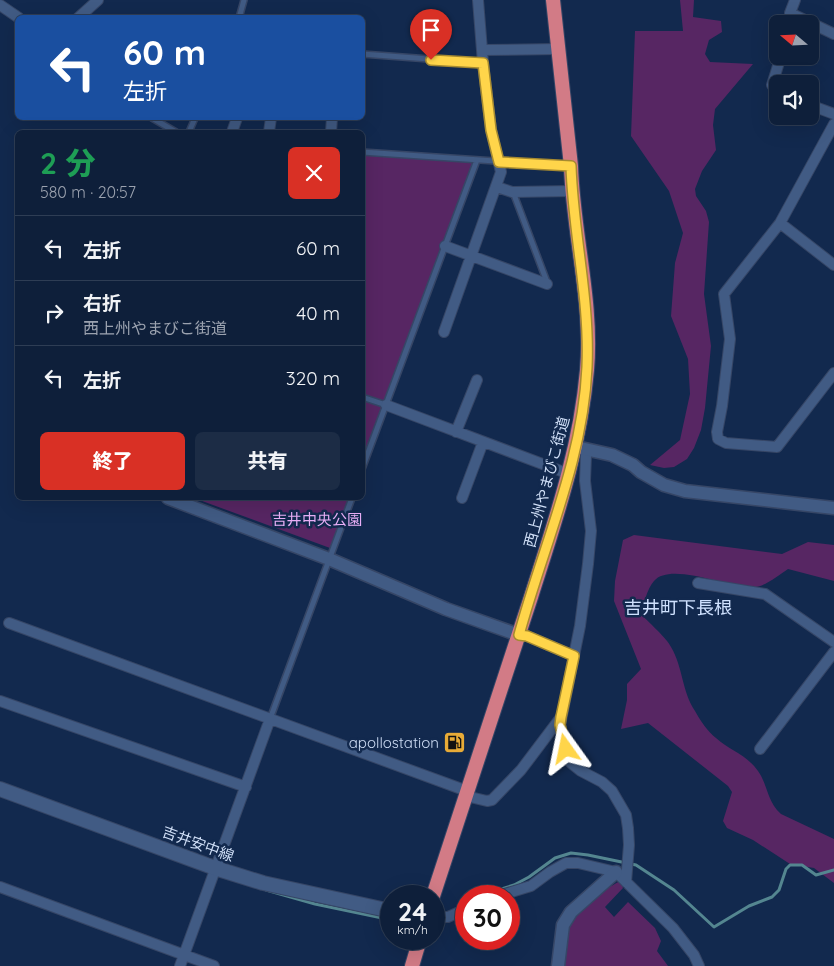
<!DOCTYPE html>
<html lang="ja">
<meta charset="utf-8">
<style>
:root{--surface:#0e1f3a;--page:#1c2c45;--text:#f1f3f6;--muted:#9ba2af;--line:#2e3d54;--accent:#d93025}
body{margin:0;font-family:Quicksand,"Noto Sans JP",sans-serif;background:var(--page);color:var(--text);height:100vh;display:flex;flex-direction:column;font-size:19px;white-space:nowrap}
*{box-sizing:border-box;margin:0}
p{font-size:16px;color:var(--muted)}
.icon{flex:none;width:28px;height:28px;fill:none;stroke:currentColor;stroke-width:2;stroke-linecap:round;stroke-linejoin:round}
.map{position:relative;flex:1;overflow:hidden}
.panel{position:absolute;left:15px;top:130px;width:350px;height:370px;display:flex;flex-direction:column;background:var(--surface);border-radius:8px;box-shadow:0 5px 20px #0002,0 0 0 1px var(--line)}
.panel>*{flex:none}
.banner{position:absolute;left:15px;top:15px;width:350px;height:105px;border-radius:8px;box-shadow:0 5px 20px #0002,0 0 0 1px var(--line);background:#1a4fa0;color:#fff;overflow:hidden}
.needle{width:32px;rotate:289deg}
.buttons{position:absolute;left:769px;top:15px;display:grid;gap:10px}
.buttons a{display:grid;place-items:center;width:50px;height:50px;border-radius:8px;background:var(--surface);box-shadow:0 5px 20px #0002,0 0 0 1px var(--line);font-size:25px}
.speed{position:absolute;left:380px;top:885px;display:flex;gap:10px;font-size:25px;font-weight:700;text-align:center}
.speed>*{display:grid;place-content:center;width:65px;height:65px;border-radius:50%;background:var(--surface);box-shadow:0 5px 20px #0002,0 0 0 1px var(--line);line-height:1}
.speed small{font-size:12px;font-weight:400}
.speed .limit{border:8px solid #d22;background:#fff;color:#111}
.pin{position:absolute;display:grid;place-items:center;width:42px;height:42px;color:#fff;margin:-51px -21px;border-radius:50% 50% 50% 0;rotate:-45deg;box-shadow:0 0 5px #0007}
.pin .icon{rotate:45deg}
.me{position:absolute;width:55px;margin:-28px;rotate:348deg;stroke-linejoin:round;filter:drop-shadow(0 0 4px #0008)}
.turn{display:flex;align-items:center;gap:18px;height:105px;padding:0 25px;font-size:22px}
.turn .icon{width:65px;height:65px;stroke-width:2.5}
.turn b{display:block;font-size:35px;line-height:42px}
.round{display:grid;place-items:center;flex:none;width:52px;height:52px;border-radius:8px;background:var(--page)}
.headline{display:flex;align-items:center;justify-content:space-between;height:85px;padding:0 25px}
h1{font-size:30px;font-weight:800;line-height:38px;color:#1e9e55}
.primary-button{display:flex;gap:10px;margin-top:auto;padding:10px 25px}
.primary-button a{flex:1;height:58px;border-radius:8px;background:var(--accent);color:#fff;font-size:20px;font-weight:800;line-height:58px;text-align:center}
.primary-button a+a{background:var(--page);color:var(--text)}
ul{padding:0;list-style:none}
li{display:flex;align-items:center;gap:15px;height:65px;padding:0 25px;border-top:1px solid var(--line)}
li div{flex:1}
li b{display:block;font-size:19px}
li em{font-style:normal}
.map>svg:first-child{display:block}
.green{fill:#572663}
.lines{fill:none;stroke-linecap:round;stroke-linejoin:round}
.stream{stroke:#548690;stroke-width:3}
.service-casing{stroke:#364666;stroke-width:8}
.minor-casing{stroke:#364666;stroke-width:12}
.tertiary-casing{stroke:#364666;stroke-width:15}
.secondary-casing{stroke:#364666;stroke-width:16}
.trunk-casing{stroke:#364666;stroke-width:16}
.service{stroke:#415b84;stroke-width:5}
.minor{stroke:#415b84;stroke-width:10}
.tertiary{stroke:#415b84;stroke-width:12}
.secondary{stroke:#415b84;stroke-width:14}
.trunk{stroke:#d27b86;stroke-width:14}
.route-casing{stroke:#a68a30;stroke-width:12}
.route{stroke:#ffd54a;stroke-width:9}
.labels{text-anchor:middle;stroke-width:5;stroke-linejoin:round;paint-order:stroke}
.street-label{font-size:15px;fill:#cfdef6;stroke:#12294e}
.park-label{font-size:15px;fill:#e9aff7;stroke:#12294e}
.poi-label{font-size:15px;fill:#cfdef6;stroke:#12294e;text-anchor:end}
.quarter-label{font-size:18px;fill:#cfe1fe;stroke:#12294e}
</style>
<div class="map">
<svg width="834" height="966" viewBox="0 0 834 966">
<rect width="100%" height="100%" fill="#12294e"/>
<!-- green -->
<path class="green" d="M680,0h14l-1,17 28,4 1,11 -13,8 -4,14 5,8 43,2 -38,45 -2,16 3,25 -14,21 -7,18 1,7 10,15 3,11 -5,72 7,52 -6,62 -4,22 -7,18 -7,11 -13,8 -10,1 -14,-3 30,-25 10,-46 -2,-35 -17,-43 4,-53 8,-30 -14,-42 -38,-55 4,-105h48z
M363,155l111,7 -111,298z
M194,498h155l-19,50z
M634,535l148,19 26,-12 26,3v36l-46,-12c-9,6 -22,17 -33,18 -25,2 -84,-26 -101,-6 -7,8 -10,23 -14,32 8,9 27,25 31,34 12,20 11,45 24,64 5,9 13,21 21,27 14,13 29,15 42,33 10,14 9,31 23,43l53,25v44l-20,-15 -24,-4 -37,-24 -26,-12 -4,-7 9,-29 -4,-6 -80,-63 -27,6 6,-29v-16l14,-15 -27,-68 1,-20 8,-41z
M620,881l3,7 -18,19 9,10 14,-15 27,26 6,13 -4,10 11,15h-105c2,-12 1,-28 5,-39 8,-23 33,-35 52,-46z"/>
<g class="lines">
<!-- stream -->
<path class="stream" d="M266,890l49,14 72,15
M479,896l35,-11 15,-8 26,-19 16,-5 17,2 48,10 38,25 40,37 35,-21 23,-9 7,-7 7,-21 4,-4h12l14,10 18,-5
M458,907l8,-4"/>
<defs>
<path id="service" d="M239,18l5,-18
M362,54l121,9
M152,118l24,14
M189,132l6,-14
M362,152l208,14
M513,192l34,90
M362,397l24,8
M362,469l115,-309
M270,719l82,-221"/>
<path id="minor" d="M795,0l-5,13 44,21
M0,5l19,13
M78,18l20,-18
M482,50l76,-1
M778,93l-6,-8 9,-29
M810,105l24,9
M834,124l-54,99 -56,71 6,45 -8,67 -5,26 1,7 8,4 51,4 57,-74
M232,132l5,-14
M269,132l2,-14
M331,132l1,-14
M497,187l15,5 60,-1
M780,223l54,42
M445,246l102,38
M444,332l57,-160 -10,-42 -8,-67 -5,-63
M386,405l183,69
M456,432l21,-52
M586,455l-1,26 6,50 -3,33 -8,62 -20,99 6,24 5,14 10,8 21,11 10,9 14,24 2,13 1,17 -3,37
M462,498l21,-56
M698,583l67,11 69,48
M9,623l458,168
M519,635l8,1 47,20
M0,701l246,86
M760,749l74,-97
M466,796l21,5 5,-1 29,-30 40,-53
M0,887l214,79
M498,896l33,-10 19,-14 16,-9h12l38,9 57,56 21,27 5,11
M434,917h14l18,-8
M180,966l90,-247"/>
<path id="tertiary" d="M576,447l36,8 21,10 8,7 23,13 21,6 149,17
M168,498l161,61 117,50 73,26
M558,966l5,-41 8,-13 45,-40"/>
<path id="secondary" d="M0,789l215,79 48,15 128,28"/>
<path id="trunk" d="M433,896c32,-100 66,-199 98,-299 24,-76 49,-147 56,-227 6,-68 -14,-136 -16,-204l-18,-166
M412,966l8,-27"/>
</defs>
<!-- service casing -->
<use href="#service" class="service-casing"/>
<!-- minor casing -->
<use href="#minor" class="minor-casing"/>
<!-- tertiary casing -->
<use href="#tertiary" class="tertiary-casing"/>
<!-- secondary casing -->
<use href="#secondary" class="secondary-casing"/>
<!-- trunk casing -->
<use href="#trunk" class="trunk-casing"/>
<!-- service -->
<use href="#service" class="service"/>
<!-- minor -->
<use href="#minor" class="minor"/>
<!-- tertiary -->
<use href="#tertiary" class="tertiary"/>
<!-- secondary -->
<use href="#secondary" class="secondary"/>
<!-- trunk -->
<use href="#trunk" class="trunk"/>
</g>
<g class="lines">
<defs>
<path id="route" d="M431,60l52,3 8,67 8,32 72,4c2,67 19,133 16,201 -4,94 -44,179 -68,268l8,1 47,20 -13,61 -1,8 6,24"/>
</defs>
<!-- route casing -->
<use href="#route" class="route-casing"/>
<!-- route -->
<use href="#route" class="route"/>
</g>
<!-- icons -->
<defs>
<symbol id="fuel-square" viewBox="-11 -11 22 22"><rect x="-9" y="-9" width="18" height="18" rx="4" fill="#e8ab37" stroke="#12294e"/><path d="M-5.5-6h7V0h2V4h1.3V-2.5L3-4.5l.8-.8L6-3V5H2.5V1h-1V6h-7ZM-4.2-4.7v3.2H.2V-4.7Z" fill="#111"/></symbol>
</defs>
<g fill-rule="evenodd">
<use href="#fuel-square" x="442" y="730" width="25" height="25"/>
</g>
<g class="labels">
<!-- street labels -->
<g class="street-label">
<text transform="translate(547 482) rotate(-75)" y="5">西上州やまびこ街道</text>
<text transform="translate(198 844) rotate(20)" y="5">吉井安中線</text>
</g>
<!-- park labels -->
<g class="park-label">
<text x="317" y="525">吉井中央公園</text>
</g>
<!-- poi labels -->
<g class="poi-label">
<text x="439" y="748">apollostation</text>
</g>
<!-- quarter labels -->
<g class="quarter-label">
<text x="678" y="614">吉井町下長根</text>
</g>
</g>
</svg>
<div class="buttons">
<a><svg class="needle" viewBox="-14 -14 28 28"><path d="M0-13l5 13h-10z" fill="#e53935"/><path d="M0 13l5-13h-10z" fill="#9ba2af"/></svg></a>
<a><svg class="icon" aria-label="sound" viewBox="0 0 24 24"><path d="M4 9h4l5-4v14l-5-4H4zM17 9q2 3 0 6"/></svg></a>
</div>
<div class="speed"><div>24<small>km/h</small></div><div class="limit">30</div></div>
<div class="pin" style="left:431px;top:60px;background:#d93025"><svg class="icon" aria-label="arrive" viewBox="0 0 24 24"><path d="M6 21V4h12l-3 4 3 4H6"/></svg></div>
<svg class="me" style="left:566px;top:749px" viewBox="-20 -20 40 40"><path d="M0-17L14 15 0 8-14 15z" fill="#ffd54a" stroke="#fff" stroke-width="4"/></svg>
<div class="banner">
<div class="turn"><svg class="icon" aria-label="left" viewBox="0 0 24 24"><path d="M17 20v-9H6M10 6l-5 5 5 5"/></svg><div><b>60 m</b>左折</div></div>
</div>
<section class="panel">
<div class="headline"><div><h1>2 分</h1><p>580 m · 20:57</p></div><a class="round" style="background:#d93025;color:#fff"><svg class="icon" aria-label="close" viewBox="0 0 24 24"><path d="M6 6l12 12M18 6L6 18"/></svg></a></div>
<ul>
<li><svg class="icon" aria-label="left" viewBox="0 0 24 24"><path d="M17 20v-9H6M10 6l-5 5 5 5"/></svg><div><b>左折</b></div><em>60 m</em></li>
<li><svg class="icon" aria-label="right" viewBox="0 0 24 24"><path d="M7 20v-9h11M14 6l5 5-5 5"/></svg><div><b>右折</b><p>西上州やまびこ街道</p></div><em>40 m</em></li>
<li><svg class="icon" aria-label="left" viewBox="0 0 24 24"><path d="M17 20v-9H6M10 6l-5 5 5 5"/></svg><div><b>左折</b></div><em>320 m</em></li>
</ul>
<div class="primary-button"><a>終了</a><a>共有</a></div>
</section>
</div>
